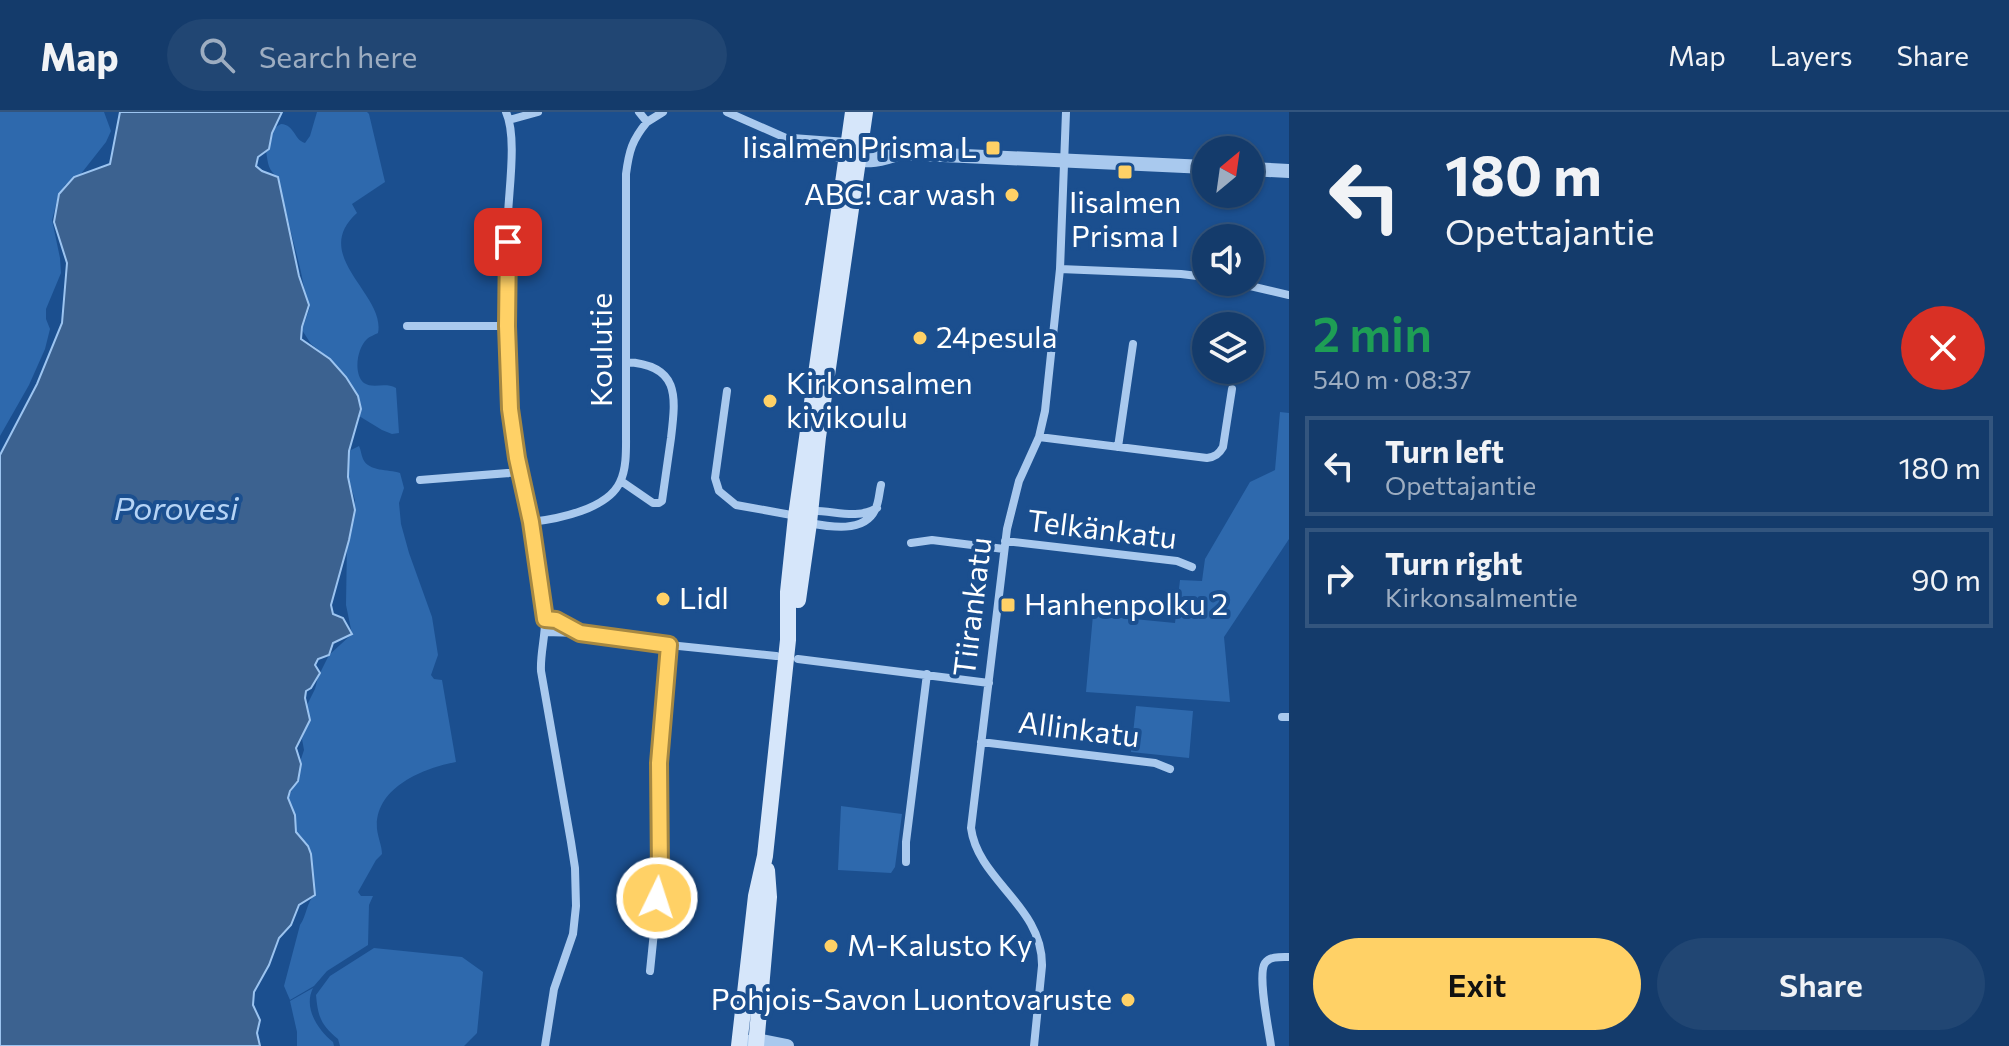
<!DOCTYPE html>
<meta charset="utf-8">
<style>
:root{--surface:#143b6b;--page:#214673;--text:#f1f3f6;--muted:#9dadc1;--line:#33557e;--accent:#ffd166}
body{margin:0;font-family:Commissioner,sans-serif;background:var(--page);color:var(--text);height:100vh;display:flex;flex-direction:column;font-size:30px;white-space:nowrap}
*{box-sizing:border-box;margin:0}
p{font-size:26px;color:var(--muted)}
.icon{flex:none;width:44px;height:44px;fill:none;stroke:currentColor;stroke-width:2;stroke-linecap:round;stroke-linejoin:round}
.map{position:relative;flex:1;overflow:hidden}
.panel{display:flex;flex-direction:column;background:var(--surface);width:720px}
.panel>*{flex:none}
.guide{background:#143b6b;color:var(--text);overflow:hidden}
.needle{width:52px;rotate:29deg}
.tools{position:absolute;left:1192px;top:24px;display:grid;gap:16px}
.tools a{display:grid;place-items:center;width:72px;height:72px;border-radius:50%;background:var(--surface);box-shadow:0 2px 6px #0004,0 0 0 2px var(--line);font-size:40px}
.pin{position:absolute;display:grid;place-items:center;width:68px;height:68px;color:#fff;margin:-34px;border-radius:16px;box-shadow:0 4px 12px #0006}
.me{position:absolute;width:88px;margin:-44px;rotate:4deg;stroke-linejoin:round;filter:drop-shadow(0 0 6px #0008)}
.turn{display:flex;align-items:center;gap:28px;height:168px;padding:0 24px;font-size:36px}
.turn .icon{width:104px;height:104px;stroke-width:2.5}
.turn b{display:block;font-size:56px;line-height:68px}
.round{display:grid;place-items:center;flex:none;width:84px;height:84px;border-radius:42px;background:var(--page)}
.head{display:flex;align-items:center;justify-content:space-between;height:136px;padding:0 24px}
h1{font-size:48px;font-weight:600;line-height:60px;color:#1e9e55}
.primary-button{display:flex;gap:16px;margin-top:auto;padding:16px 24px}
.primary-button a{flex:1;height:92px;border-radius:48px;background:var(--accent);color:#111;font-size:32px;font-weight:600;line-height:92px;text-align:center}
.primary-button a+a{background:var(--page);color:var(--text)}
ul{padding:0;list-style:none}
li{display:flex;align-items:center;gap:24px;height:100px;margin:0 16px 12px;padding:0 8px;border:4px solid var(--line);border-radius:0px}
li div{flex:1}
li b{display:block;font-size:30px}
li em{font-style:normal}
header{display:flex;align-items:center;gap:48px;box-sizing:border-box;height:112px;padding:0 40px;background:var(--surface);border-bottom:2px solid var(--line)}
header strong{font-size:38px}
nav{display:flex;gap:44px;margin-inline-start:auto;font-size:28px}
.search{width:560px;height:72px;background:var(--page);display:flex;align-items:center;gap:20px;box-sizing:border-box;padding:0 28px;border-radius:44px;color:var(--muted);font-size:30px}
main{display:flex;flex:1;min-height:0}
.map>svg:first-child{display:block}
.green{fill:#2e69ad}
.water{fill:#3c6290;stroke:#9cc4f0;stroke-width:2}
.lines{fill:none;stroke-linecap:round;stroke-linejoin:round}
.minor{stroke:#a9c9ee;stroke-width:8}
.tertiary{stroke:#a9c9ee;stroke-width:14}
.secondary{stroke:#d6e6fa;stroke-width:16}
.route-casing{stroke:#a68842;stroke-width:20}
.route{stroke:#ffd166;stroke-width:14}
.poi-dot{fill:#ffd166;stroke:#1b4f8f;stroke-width:3}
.labels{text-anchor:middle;stroke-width:8;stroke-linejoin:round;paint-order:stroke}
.poi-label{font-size:30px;fill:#fff;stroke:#1b4f8f;text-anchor:start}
.street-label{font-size:30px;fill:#fff;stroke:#1b4f8f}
.water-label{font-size:32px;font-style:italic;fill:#b5d3f5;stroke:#1b4f8f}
</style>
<header>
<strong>Map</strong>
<div class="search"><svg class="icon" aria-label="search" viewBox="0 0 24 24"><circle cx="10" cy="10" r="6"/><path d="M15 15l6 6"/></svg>Search here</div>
<nav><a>Map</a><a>Layers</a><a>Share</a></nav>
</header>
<main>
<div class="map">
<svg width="1289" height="934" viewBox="0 0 1289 934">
<rect width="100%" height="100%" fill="#1b4f8f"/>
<!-- green -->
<path class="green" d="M0,0h104l7,19 -5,11 -26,33 -15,10 -7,12 -6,23 8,38 1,15 -15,36v10l4,10 -5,20 -16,36 -29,51z
M317,0h50l2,2 16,68 -33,22 5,9c-48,43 29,81 21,120 -2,1 -9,4 -11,6 -10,9 -14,35 -3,44 9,6 21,-1 32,5l3,45 -7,1 -10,-4 -23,-14 -29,-57 -19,-15 -9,-14 8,-23c-6,-14 -7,-28 -11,-43 -7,-29 -15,-58 -21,-87 -10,-6 -10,-14 -12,-26l3,-2 5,-21 7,-4c14,1 13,16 24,19l5,-7z
M1280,300l9,1v126l-65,98 6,65 -144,-10 7,-77 82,8 5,-43 22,1 3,-22 45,-77 25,-12z
M359,334c2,4 2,8 4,13 6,13 25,10 37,14l4,15 -5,15 2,21 8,29 23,64 6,38 -7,20 3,4 8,1 14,82c-33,6 -82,26 -79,67 1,9 5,17 5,25l-6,6 -18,32 3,4h12l-4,9 -1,40 -41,26 -13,15 -24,14 -6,-14 16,-61c7,-10 6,-22 15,-31l-7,-48 -12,-14 -1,-17 -7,-17 11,-22 1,-14 4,-12 -2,-11 8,-20 -3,-14 8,-16 3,-12 11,-22 23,-21 -6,-29 1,-63 5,-15 3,-27 -7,-23 1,-26z
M1136,594l57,5 -4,47 -58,-6z
M841,694l61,8 -7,53 -4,6 -53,-3z
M374,836l88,9 21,15 -6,61 -13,13h-124l-2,-7c-17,-14 -20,-22 -22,-44l14,-19z
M313,876c-10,20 5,42 20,54l1,4h-37v-14l-7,-31z"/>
<!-- water -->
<path class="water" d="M120,0h162l-10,21 -3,16 -11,8 -2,9 6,5 16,6 21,99 10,29 -7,22 -1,12 29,20 16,18 12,19 3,13 -12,42 -1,26 7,33 -6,30 -18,65 2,9 10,4 9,16 -19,9 -4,12 -11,4 -3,6 5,8 -9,15 -5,3 -1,7 5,22 -14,28 5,16 -3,17 -8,10 -2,7 7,17 1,17 12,14 3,8 4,41 -16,10 -8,20 -12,13 -10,27 -15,27 -1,13 7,15 -3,13 3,13h-260v-591l37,-71 25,-61 5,-60 -13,-41 5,-28 15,-17 36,-13z"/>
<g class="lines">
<!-- minor -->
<path class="minor" d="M506,0c11,24 3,76 2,103 -1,43 -2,86 -1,129 0,22 0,45 3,67 9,69 30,136 35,205 1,19 -5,37 -4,55l30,171 4,26 1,38 -3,28 -19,55 -9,57
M639,0l8,10 16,-10
M727,0l95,42 23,5
M509,8l29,-8
M792,26l55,4
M1060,157l121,5 25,3
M1233,170l56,13
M407,214h100
M727,279l-12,87 4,13 17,14 61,11
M1039,325l168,21c8,-1 12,-4 16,-11l9,-58
M1118,335l15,-103
M420,368l101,-8
M621,369l32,22h6l3,-2c3,-21 6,-42 9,-63 5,-42 9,-73 -45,-76
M808,399c24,-2 46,10 69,-3
M531,410c27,-3 77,-13 89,-40 7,-14 6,-34 6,-50v-258c3,-23 6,-34 21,-52
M809,411c21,4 55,10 66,-13 4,-7 4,-17 6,-25
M1005,429l172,20 15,6
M911,431l21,-3 72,9
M545,507l11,1 19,10
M545,520l35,1 89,12 107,11
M798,547l191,24
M1282,605h7
M981,630l174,21 15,6
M906,750v-20l21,-168
M650,859l10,-98 -1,-110 10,-118
M1034,934l8,-80c1,-60 -64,-85 -71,-138l36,-299 12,-48 20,-44 6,-26 15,-142 6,-157
M1271,934c-2,-16 -14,-71 -6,-83 5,-7 16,-6 24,-6"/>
<!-- tertiary -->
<path class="tertiary" d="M852,31l48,10 306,14
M849,47c20,3 33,1 51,-6
M1250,57l39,2
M739,933l17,-5 31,6"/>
<!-- secondary -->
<path class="secondary" d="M798,488l11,-77 9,-86 47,-325
M739,934l17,-150 9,-40 23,-216v-48l8,-76 57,-404
M756,934l13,-149 -2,-27"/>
</g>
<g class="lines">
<defs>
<path id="route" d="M508,130l-1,84 3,83 7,49 14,64 14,97 11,1 24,13 89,12 -10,118 1,110 -3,25"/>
</defs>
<!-- route casing -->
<use href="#route" class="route-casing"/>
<!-- route -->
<use href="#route" class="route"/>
</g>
<!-- markers -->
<g class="poi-dot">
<rect x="985" y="28" width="16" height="16" rx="4"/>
<rect x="1117" y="52" width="16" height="16" rx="4"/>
<circle cx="1012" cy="83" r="8"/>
<circle cx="920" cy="226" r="8"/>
<circle cx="770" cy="289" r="8"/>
<circle cx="663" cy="487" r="8"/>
<rect x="1000" y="485" width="16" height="16" rx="4"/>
<circle cx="831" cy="834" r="8"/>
<circle cx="1128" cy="888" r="8"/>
</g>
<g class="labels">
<!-- poi labels -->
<g class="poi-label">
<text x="977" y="46" text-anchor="end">Iisalmen Prisma L</text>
<text x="996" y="93" text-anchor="end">ABC! car wash</text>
<text x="1125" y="101" text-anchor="middle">Iisalmen<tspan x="1125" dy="34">Prisma I</tspan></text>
<text x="936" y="236">24pesula</text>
<text x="786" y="282">Kirkonsalmen<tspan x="786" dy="34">kivikoulu</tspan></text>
<text x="679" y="497">Lidl</text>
<text x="1024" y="503">Hanhenpolku 2</text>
<text x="847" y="844">M-Kalusto Ky</text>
<text x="1112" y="898" text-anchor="end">Pohjois-Savon Luontovaruste</text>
</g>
<!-- street labels -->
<g class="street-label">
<text transform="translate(602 238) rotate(-90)" y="10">Koulutie</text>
<text transform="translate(1102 418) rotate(7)" y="10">Telkänkatu</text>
<text transform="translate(973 495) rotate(-83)" y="10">Tiirankatu</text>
<text transform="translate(1079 618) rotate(7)" y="10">Allinkatu</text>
</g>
<!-- water labels -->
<g class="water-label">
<text x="176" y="408">Porovesi</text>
</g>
</g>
</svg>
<div class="tools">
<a><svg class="needle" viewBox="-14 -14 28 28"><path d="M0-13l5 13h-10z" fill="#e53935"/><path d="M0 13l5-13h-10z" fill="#9dadc1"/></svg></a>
<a><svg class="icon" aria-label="sound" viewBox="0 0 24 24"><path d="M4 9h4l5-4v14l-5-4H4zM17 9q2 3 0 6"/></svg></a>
<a><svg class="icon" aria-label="layers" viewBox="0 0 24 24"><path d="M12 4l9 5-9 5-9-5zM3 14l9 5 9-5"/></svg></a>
</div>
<div class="pin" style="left:508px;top:130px;background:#d93025"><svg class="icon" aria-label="arrive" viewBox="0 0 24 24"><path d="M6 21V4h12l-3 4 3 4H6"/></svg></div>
<svg class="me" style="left:657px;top:786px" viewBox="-20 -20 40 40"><circle r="17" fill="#ffd166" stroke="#fff" stroke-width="3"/><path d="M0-11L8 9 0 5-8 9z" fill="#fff"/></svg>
</div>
<section class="panel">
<div class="guide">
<div class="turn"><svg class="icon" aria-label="left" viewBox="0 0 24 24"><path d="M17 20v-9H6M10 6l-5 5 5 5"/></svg><div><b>180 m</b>Opettajantie</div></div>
</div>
<div class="head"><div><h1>2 min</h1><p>540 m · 08:37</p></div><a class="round" style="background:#d93025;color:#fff"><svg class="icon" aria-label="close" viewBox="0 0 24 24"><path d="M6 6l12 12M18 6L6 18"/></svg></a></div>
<ul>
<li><svg class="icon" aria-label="left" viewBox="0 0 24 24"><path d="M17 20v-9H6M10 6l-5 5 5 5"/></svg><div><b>Turn left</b><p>Opettajantie</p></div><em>180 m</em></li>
<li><svg class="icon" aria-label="right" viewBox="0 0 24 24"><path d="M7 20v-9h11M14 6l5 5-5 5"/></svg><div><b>Turn right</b><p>Kirkonsalmentie</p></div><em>90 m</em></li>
</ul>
<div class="primary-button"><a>Exit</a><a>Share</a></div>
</section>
</main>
